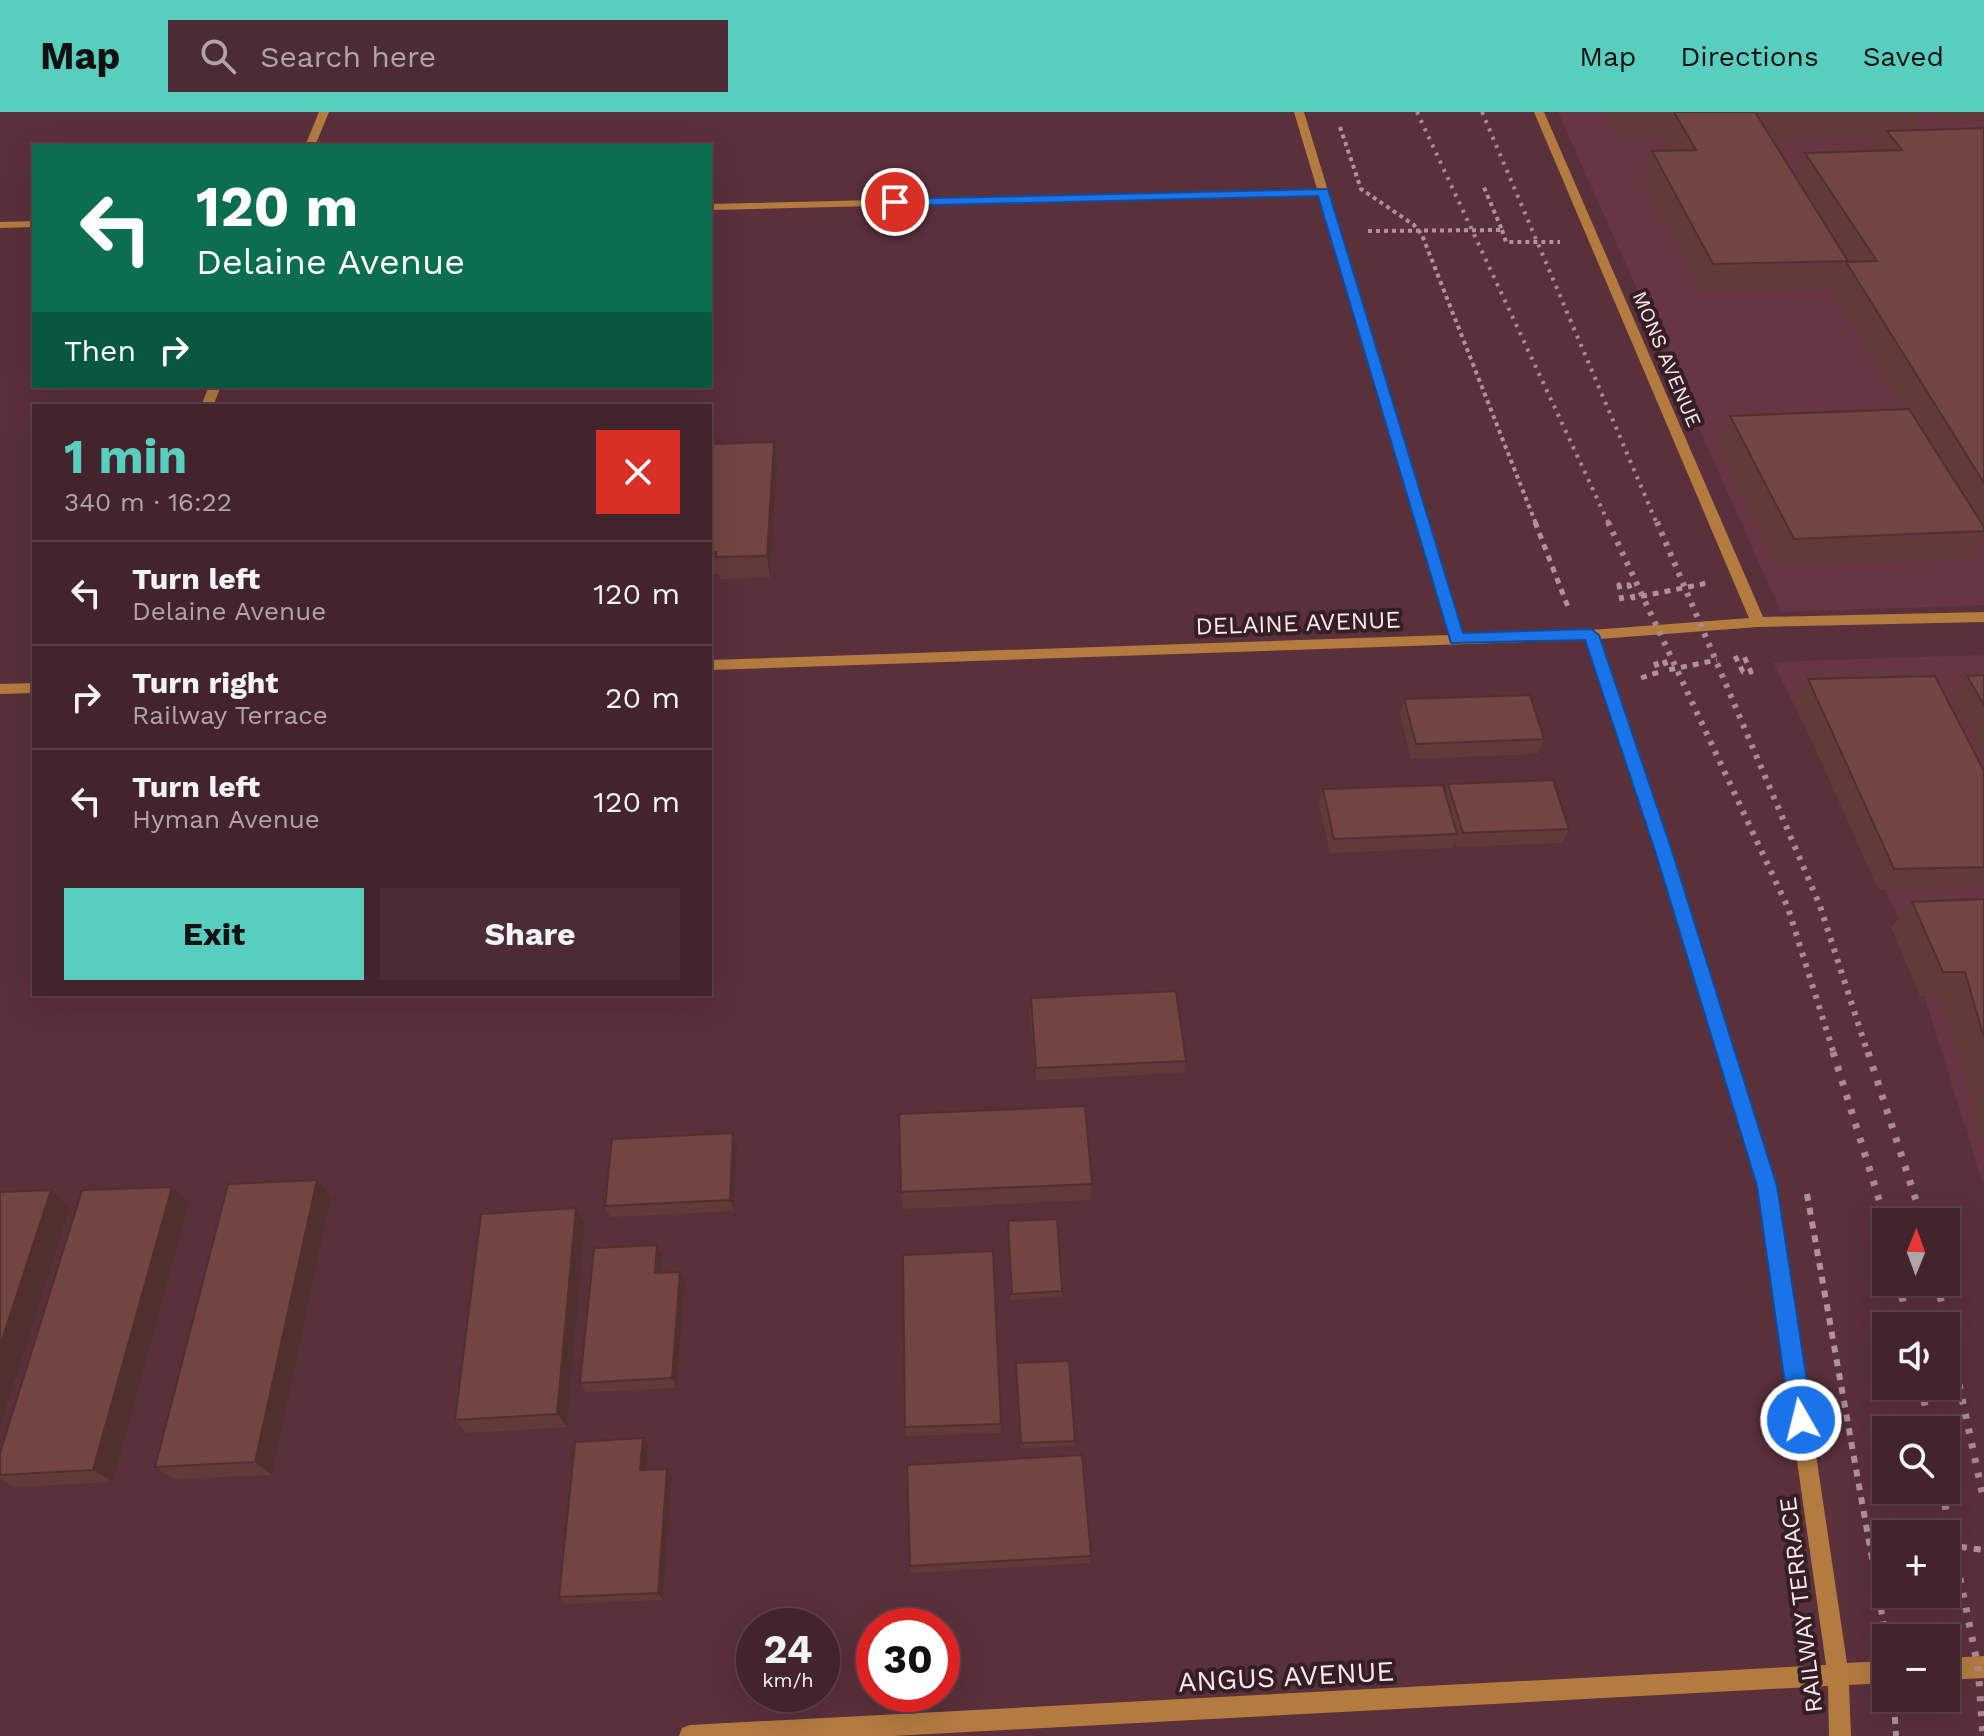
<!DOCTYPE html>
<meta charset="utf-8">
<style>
:root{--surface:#44242c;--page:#4b2c34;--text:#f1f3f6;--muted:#afa4a9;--line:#5c4148;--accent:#58cebf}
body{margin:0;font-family:"Work Sans",sans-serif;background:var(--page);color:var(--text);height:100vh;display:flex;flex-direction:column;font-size:30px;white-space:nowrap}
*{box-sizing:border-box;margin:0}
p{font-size:26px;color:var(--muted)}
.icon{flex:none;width:44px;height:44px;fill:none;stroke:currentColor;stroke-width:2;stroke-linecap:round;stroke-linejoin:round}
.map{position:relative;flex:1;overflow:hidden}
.details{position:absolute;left:32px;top:292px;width:680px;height:592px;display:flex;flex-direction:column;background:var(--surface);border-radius:0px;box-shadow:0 8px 32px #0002,0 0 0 2px var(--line)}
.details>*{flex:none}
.guide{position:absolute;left:32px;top:32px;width:680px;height:244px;border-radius:0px;box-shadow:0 8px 32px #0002,0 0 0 2px var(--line);background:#0b6e4f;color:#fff;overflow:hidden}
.needle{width:52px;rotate:1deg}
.tools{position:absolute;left:1872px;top:1096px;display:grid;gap:16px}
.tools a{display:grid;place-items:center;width:88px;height:88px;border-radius:0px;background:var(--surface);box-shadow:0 8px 32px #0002,0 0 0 2px var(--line);font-size:40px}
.speed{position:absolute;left:736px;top:1496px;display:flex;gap:16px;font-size:40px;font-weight:700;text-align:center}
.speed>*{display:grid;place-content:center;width:104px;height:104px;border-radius:50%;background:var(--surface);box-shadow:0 8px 32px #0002,0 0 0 2px var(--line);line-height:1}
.speed small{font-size:20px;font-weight:400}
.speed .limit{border:12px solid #d22;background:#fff;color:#111}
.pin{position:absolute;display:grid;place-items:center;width:68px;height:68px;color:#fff;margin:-34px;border:4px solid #fff;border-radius:50%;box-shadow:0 2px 8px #0007}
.me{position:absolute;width:88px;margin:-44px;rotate:352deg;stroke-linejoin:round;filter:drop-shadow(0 0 6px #0008)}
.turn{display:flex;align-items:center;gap:28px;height:168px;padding:0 32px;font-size:36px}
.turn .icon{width:104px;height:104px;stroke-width:2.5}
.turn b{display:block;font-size:56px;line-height:68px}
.then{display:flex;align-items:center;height:76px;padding:0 32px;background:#0003;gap:16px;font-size:30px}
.round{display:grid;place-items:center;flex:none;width:84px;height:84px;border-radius:0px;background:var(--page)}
.head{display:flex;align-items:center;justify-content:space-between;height:136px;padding:0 32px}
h1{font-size:48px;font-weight:700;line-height:60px;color:var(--accent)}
.action{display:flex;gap:16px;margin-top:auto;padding:16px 32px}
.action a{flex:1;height:92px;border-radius:0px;background:var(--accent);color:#111;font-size:32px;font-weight:700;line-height:92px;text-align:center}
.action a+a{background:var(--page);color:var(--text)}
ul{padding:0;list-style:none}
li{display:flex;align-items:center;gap:24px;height:104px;padding:0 32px;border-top:2px solid var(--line)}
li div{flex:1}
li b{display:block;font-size:30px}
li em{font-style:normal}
header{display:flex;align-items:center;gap:48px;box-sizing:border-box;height:112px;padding:0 40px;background:var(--accent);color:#111}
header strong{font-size:38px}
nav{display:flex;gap:44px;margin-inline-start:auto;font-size:28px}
.search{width:560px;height:72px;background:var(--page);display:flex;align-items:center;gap:20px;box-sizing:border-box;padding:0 28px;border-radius:0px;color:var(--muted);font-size:30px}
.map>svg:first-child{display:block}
.built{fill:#683643}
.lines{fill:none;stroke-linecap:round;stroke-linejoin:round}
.path-far2{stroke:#b19299;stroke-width:4;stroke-dasharray:4 4;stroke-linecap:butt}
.path-far1{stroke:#b19299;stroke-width:5;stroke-dasharray:6 6;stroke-linecap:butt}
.path{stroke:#b19299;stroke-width:6;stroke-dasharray:7 7;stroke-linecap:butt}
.minor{fill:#b47b41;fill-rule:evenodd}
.rail-far2{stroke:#aa8a91;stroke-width:4;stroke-dasharray:3 6;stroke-linecap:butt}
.rail-far1{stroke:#aa8a91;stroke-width:6;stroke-dasharray:4 7;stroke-linecap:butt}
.rail{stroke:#aa8a91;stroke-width:7;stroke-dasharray:5 10;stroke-linecap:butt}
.wall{fill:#623b39;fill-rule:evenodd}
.shaded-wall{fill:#50302e}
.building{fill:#724542;stroke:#50302e;stroke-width:2}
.route{fill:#1a73e8;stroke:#114b97;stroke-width:2}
.labels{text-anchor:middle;stroke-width:8;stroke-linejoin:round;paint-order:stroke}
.far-street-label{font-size:20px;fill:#ffe9ed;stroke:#331f24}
.street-label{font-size:24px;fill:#ffe9ed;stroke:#331f24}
.near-street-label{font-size:28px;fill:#ffe9ed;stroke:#331f24}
</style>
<header>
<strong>Map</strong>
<div class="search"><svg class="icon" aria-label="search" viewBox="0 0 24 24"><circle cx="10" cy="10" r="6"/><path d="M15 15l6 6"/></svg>Search here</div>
<nav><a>Map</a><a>Directions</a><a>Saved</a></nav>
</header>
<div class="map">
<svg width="1984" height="1624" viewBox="0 0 1984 1624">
<rect width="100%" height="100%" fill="#5a303b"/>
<!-- built -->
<path class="built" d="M1558,0h426v493l-203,7z
M1984,543v532l-82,-262 -129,-263z"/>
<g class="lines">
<!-- path-far2 -->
<path class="path-far2" d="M1340,15l21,62 53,36 8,10 114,289
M1502,118l4,12h54
M1368,119l134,-1 -19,-45"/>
<!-- path-far1 -->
<path class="path-far1" d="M1535,410l33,85
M1622,489l-3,-16h10l4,13 70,-14 -2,-5
M1735,544l8,16h8l-8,-18
M1664,548l4,10 49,-10
M1641,566l18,-6 -4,-11"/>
<!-- path -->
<path class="path" d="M1807,1082l79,443
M1946,1433l38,5
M1875,1450l11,-5
M1894,1591l2,33"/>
<!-- minor -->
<path class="minor" d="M319,0h10l-14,34h-10z
M1294,0h10l159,522 128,-4 158,-12 -215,-506h10l219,505 221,-5v10l-226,5 -159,12 72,212 105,335 71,477 39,-2v22l-37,2 2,51h-22l-1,-50 -935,50h-214l3,-8 8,-3 1136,-60 -68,-479 -103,-335 -69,-211 -876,30v-10l739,-25 -130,-440 -609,15v-6l607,-15z
M34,109v6l-34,1v-6z
M209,274h12l-8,20h-12z
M34,571v10l-34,1v-10z
M1984,1544v22l-38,2v-22z"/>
<!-- rail-far2 -->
<path class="rail-far2" d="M1417,0l192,412
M1482,0l175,412"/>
<!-- rail-far1 -->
<path class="rail-far1" d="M1608,410l180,386 46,146
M1657,410l163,384 48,148"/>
<!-- rail -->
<path class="rail" d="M1833,940l53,170
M1868,940l55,170
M1899,1170l9,44
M1937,1170l47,219
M1921,1274l9,44
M1942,1378l36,177 5,69"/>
</g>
<!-- wall -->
<path class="wall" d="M1606,0h315l-9,18 72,-2v414l-3,-4 -14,21 -188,8 -62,-122 13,-29 174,-7 -72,-118 1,-2 -132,4 -59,-114 10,-28 18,-1 -6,-11 1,-2 -45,1zM1885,24l-7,15 -73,2 -10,23 -23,-37z
M1930,0h54v6l-48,1z
M710,332l67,21 -7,113 -50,1 -1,-5h-9z
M1984,563v81l-33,-59 16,-21z
M1808,567l176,92v115l-106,3 -84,-188z
M1404,587l140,40 -6,15 -127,5 -11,-45z
M1448,672l121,45 -7,14 -105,4 -2,-7 -3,8 -122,5 -11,-49 4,-15 122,3z
M1984,787v249l-42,-151 -22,-1 -29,-69 21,-25z
M1031,886l155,63 -3,12 -147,7 -6,-69z
M737,1033l-3,66 -124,6 -5,-11z
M1092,1072l-2,16 -187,9 -2,-17z
M172,1075l17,16 -76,279 -98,5 -15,-8v-26z
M331,1085l-59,278 -98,4 -19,-12z
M576,1096l9,17 -18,202 -101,6 -11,-13z
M1008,1109l54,70v6l-51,3z
M662,1144l-1,17 24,9 -8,106 -91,4 -6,-9z
M1016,1256l59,73 -1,5 -53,2z
M1001,1312v9l-95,3 -1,-9z
M648,1334l-2,23 26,8 -9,123 -97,4 -7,-7z
M1091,1444l-2,7 -178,10 -1,-7z"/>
<!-- shaded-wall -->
<path class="shaded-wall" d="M774,330l3,23 -7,113 -3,-22z
M733,1021l4,12 -3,66 -4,-11z
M317,1068l14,17 -59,278 -17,-13z
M172,1075l17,16 -76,279 -20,-12z
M51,1078l19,17 -70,220v-81z
M576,1096l9,17 -18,202 -10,-13z
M657,1133l5,11 -2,28 -5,-11z
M680,1160l5,10 -8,106 -5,-10z
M643,1326l5,8 -2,32 -6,-8z
M667,1357l5,8 -9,123 -5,-7z"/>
<!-- building -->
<path class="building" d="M1674,0h81l93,149 -135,3 -61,-113 44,-1z
M1984,16v355l-138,-221 31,-1 -72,-108 97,-3 -15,-19z
M1909,297l75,118v4l-190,8 -64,-123z
M774,330l-7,114 -51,1v-5h-6v-108z
M1984,563v30l-17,-29z
M1935,564l49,95v96l-90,2 -86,-190z
M1530,583l14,44 -128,5 -12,-45z
M1553,668l16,49 -106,4 -15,-49z
M1443,673l14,49 -123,5 -11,-50z
M1984,787v139l-19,-66h-22l-31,-70z
M1176,879l10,70 -150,7 -5,-70z
M1085,994l7,78 -191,8 -2,-78z
M733,1021l-3,67 -125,6 7,-67z
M317,1068l-62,282 -100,5 73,-283z
M172,1075l-79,283 -93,5v-22l82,-263z
M51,1078l-51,156v-154z
M576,1096l-19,206 -102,6 26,-206z
M1057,1107l5,72 -50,3 -4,-73z
M657,1133l-2,28 25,-1 -8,106 -92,5 14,-135z
M993,1139l8,173 -96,3 -2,-172z
M1069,1249l6,80 -54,2 -5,-80z
M643,1326l-3,32 27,-1 -9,124 -99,4 16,-155z
M1082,1343l9,101 -181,10 -3,-101z"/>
<!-- route -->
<path class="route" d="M1328,77l135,444 128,-4 8,6 73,216 105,335 36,234 -4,8 -8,3 -7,-3 -4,-8 -33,-234 -102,-335 -70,-211 -134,3 -133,-447 -423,10 -6,-4 6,-3z"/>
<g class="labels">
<!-- far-street labels -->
<g class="far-street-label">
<text transform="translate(1667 247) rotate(67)" y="7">MONS AVENUE</text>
</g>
<!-- street labels -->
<g class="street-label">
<text transform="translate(1298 511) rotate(-2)" y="8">DELAINE AVENUE</text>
<text transform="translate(1801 1493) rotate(-97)" y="8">RAILWAY TERRACE</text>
</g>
<!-- near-street labels -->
<g class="near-street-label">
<text transform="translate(1286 1564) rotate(-3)" y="10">ANGUS AVENUE</text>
</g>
</g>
</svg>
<div class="tools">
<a><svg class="needle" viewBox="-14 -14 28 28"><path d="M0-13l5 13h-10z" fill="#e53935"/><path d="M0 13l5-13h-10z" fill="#afa4a9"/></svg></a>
<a><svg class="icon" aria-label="sound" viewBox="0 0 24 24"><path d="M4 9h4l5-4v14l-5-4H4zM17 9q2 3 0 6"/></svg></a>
<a><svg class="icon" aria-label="search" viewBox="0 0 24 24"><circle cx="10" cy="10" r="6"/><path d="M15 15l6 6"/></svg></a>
<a>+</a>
<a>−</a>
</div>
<div class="speed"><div>24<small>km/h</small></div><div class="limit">30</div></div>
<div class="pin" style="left:895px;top:90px;background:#d93025"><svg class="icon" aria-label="arrive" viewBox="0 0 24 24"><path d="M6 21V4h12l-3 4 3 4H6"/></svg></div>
<svg class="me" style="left:1801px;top:1308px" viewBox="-20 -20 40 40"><circle r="17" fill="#1a73e8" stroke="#fff" stroke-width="3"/><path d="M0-11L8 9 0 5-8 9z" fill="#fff"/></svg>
<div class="guide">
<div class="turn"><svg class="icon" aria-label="left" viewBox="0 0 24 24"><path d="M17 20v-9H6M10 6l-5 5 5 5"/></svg><div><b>120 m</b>Delaine Avenue</div></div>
<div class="then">Then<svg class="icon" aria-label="right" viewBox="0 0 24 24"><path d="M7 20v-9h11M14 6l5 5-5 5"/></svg></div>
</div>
<section class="details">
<div class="head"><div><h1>1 min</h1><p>340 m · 16:22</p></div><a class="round" style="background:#d93025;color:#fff"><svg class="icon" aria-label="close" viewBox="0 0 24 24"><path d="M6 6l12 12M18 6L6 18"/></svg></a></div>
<ul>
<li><svg class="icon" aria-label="left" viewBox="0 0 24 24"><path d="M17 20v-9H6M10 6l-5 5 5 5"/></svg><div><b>Turn left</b><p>Delaine Avenue</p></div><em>120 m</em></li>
<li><svg class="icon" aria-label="right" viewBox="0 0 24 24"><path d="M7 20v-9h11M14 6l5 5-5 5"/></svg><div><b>Turn right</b><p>Railway Terrace</p></div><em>20 m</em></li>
<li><svg class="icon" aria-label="left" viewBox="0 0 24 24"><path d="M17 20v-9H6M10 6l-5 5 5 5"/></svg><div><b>Turn left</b><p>Hyman Avenue</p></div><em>120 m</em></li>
</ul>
<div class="action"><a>Exit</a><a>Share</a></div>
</section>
</div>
